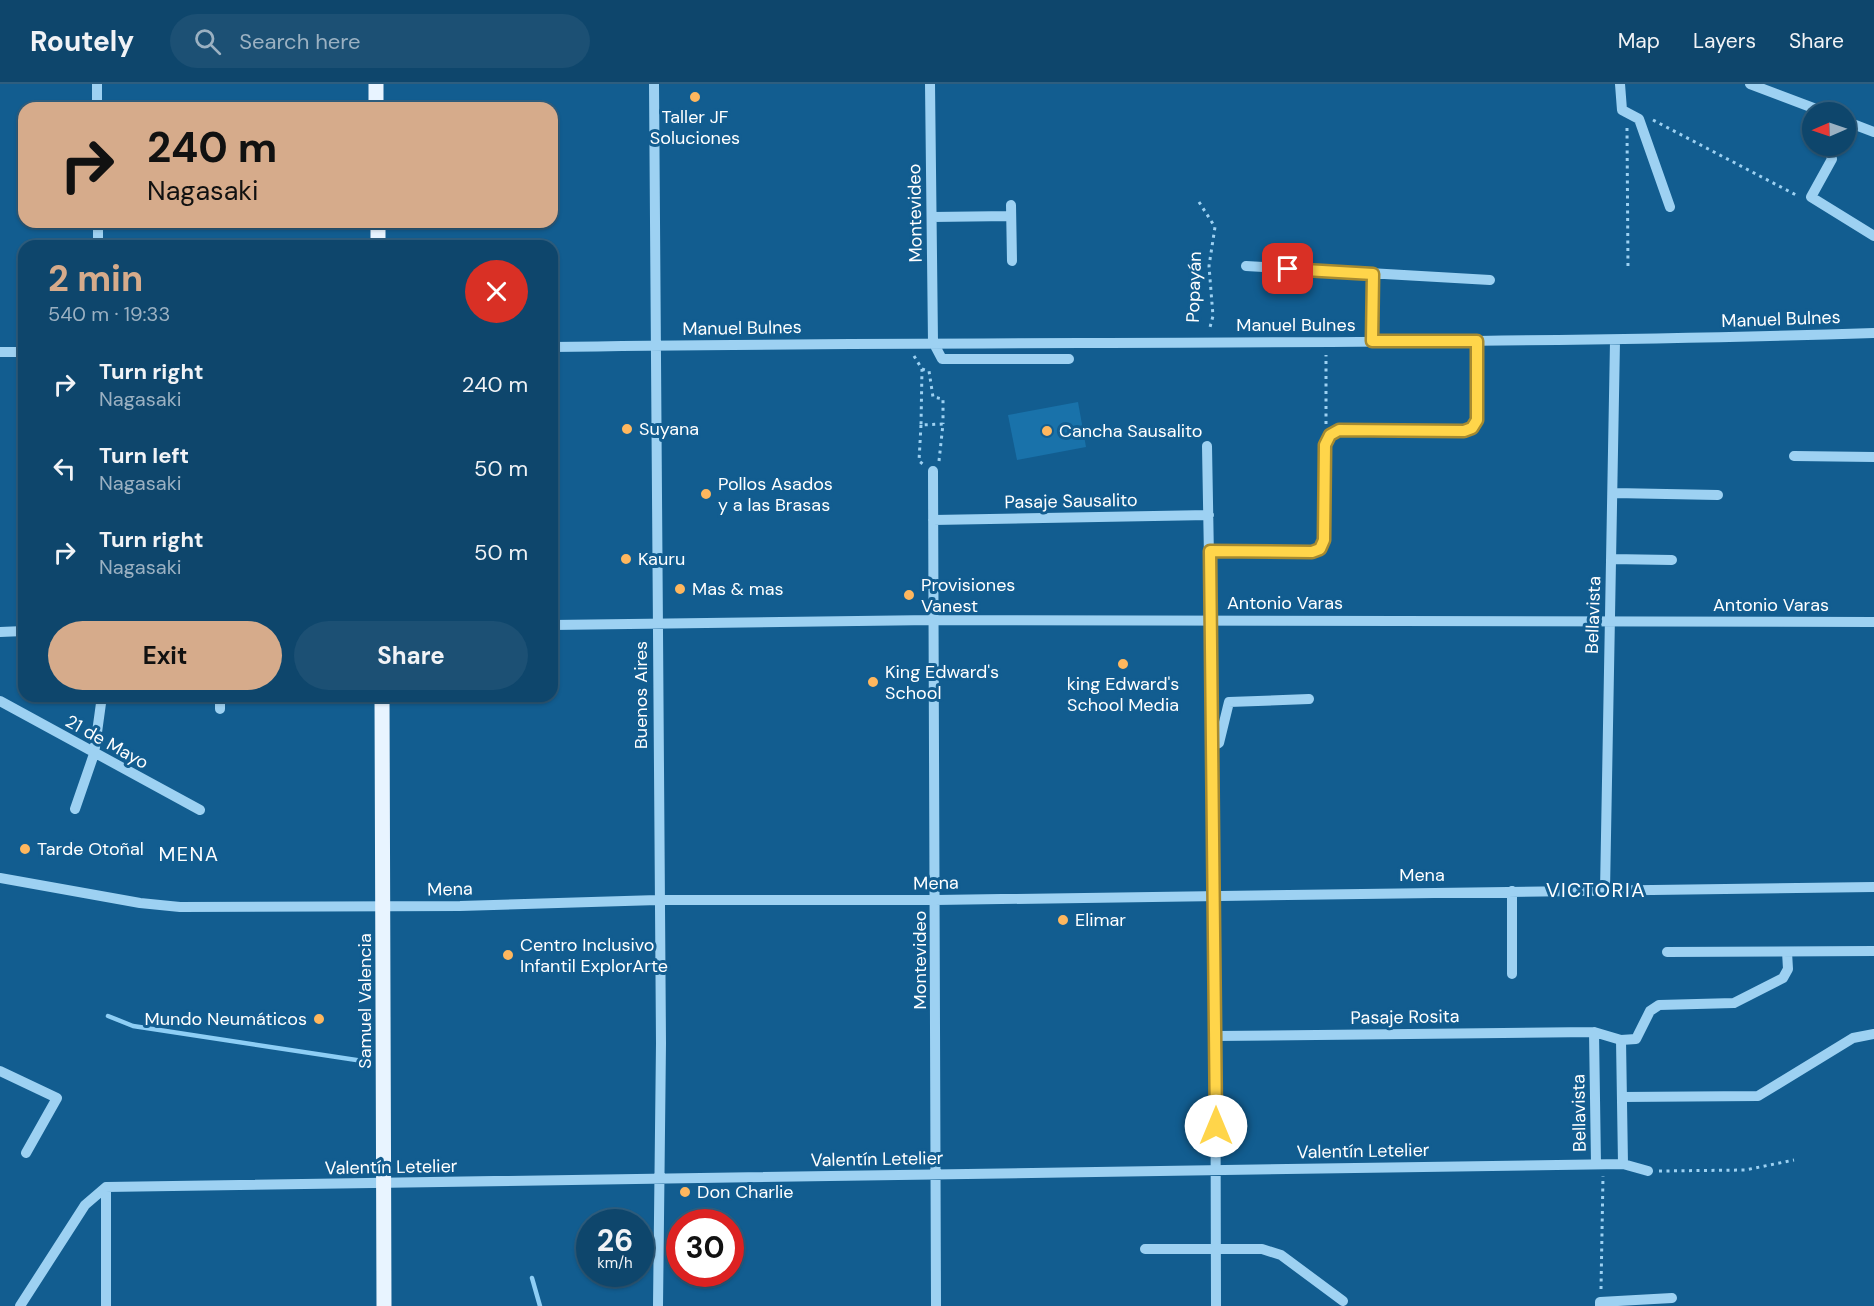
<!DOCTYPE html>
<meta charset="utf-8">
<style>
:root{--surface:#0e466c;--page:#1c5074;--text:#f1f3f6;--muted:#9bb1c2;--line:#2e5e7f;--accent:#d6ab8b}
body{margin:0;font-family:"DM Sans",sans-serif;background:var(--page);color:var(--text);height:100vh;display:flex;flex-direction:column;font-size:22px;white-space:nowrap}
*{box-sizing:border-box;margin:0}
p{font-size:20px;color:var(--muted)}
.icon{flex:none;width:33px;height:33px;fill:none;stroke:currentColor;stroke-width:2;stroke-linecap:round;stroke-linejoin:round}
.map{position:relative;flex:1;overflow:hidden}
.sheet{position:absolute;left:18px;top:156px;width:540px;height:462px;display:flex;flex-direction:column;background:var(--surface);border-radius:18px;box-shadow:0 2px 4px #0004,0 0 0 2px var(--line)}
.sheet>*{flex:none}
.guide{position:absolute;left:18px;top:18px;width:540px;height:126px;border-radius:18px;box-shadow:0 2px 4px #0004,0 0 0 2px var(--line);background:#d6ab8b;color:#111;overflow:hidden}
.needle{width:39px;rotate:268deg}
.fabs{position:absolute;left:1802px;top:18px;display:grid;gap:12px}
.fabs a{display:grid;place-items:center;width:54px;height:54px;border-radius:50%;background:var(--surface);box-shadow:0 2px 4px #0004,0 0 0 2px var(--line);font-size:30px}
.speed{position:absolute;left:576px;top:1125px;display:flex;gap:12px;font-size:30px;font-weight:700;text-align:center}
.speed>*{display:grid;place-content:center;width:78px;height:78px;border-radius:50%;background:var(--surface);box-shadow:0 2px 4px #0004,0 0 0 2px var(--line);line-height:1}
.speed small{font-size:15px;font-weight:400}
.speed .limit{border:9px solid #d22;background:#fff;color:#111}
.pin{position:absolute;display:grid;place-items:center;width:51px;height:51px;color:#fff;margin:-26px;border-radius:12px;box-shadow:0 3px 9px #0006}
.me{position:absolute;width:66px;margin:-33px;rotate:0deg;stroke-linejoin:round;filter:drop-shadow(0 0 4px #0008)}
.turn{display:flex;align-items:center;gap:21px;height:126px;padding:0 30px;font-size:27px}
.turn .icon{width:78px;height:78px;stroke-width:2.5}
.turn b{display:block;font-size:42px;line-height:51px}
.round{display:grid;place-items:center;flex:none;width:63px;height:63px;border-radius:32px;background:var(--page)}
.head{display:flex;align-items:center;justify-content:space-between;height:102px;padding:0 30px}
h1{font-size:36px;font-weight:700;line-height:45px;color:var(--accent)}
.primary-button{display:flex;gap:12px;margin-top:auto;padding:12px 30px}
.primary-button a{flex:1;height:69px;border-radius:36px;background:var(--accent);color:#111;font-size:24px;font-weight:700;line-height:69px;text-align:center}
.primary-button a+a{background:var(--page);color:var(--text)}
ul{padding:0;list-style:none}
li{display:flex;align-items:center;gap:18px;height:84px;padding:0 30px}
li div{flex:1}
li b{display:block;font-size:22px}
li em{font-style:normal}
header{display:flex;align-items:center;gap:36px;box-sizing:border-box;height:84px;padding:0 30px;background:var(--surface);border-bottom:2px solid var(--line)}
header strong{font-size:28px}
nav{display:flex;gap:33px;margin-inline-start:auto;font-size:21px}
.search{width:420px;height:54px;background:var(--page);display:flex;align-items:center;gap:15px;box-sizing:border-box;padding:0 21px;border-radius:33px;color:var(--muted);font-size:22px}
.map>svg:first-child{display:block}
.green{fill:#1972aa}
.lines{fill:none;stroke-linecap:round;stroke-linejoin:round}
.stream{stroke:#8ecef5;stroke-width:4.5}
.path{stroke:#9dd1f2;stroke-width:3;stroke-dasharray:3 4.5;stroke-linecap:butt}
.minor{stroke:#9dd1f2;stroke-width:10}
.major{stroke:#e8f4ff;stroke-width:15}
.route-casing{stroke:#a68a30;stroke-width:15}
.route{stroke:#ffd54a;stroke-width:10}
.poi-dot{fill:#ffb75e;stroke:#125d90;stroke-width:2}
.labels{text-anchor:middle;stroke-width:6;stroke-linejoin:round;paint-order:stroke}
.poi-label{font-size:18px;fill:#fff;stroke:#125d90;text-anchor:start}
.street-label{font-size:18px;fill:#fff;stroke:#125d90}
.neighbourhood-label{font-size:20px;letter-spacing:1.5px;fill:#fff;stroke:#125d90}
</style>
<header>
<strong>Routely</strong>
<div class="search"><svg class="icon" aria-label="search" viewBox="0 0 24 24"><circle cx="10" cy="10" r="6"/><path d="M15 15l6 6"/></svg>Search here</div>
<nav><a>Map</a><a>Layers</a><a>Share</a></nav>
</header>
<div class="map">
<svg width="1874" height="1222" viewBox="0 0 1874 1222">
<rect width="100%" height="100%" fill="#125d90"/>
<!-- green -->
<path class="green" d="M1078,318l8,45 -69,13 -9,-45z"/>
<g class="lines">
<!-- stream -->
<path class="stream" d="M108,932l25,10 230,35
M532,1194l8,28"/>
<!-- path -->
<path class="path" d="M1653,36l145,76
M1627,44l1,142
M1199,118l16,25 -6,39 4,50 -4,15
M914,272l8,13 -1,56 22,-1 -4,37
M922,285l7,2 4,26 10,2v25
M1326,340v-69
M921,341l-2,36 5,4
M1659,1087l86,-1 49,-10
M1601,1205l2,-113"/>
<!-- minor -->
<path class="minor" d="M97,0v24
M654,0l7,959 -3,263
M930,0l3,258 9,17h127
M1620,0l2,26 17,9 31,88
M1750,0l74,28
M1845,37l29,11
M1827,62l5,13 -21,38 63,39
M1011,121l1,56
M932,133l79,-1
M98,138v24
M1246,182l244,14
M1373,257v-67
M552,263c441,-7 882,0 1322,-14
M0,268h24
M1207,362l8,449 1,411
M1794,372l80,1
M933,387l3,835
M1614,409l104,2
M933,436l276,-5
M1210,467l102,1 8,-3 4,-9 1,-95 5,-10 9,-5 125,1 8,-3 5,-8v-79
M1611,475l61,1
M552,541l381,-5 941,2
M0,548l24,-1
M0,617l200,109
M220,625v-13
M1211,662l8,-3 10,-41 80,-3
M75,725l19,-55 8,-58
M0,794l140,25 40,4 280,-1 198,-6h278l938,-13
M1512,807v83
M1605,807l10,-550
M1667,868l207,-1
M1594,948l2,132
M1216,952l378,-4 27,8 2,124
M1621,956l15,-1 14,-28 9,-6 75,-2 49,-25 5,-9 -1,-17
M0,987l57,27 -31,55
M1622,1013l136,-1 95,-58 21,-4
M106,1103v119
M1145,1165h117l19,6 62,46
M20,1222l65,-101 21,-18 1517,-23 25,7
M1600,1222v-4l72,-4"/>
<!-- major -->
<path class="major" d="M376,0v24
M378,138v24
M382,612l2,610"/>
</g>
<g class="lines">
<defs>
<path id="route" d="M1216,1042l-6,-575 102,1 8,-3 4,-9 1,-95 5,-10 9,-5 125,1 8,-3 5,-8v-79h-105l1,-67 -85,-5"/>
</defs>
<!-- route casing -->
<use href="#route" class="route-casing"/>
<!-- route -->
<use href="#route" class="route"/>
</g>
<!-- markers -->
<g class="poi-dot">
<circle cx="695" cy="13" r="6"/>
<circle cx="627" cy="345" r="6"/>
<circle cx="1047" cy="347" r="6"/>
<circle cx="706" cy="410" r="6"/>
<circle cx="626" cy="475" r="6"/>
<circle cx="680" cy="505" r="6"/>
<circle cx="909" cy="511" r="6"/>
<circle cx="1123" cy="580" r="6"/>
<circle cx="873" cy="598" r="6"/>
<circle cx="25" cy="765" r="6"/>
<circle cx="1063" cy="836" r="6"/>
<circle cx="508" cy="871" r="6"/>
<circle cx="319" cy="935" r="6"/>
<circle cx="685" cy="1108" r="6"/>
</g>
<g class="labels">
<!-- poi labels -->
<g class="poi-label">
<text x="695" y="39" text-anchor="middle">Taller JF<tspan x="695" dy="21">Soluciones</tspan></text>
<text x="639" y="351">Suyana</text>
<text x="1059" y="353">Cancha Sausalito</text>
<text x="718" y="406">Pollos Asados<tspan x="718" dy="21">y a las Brasas</tspan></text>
<text x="638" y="481">Kauru</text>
<text x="921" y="507">Provisiones<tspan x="921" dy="21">Vanest</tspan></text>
<text x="692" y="511">Mas &amp; mas</text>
<text x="885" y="594">King Edward's<tspan x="885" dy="21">School</tspan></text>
<text x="1123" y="606" text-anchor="middle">king Edward's<tspan x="1123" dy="21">School Media</tspan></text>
<text x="37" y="771">Tarde Otoñal</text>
<text x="1075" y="842">Elimar</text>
<text x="520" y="867">Centro Inclusivo<tspan x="520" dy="21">Infantil ExplorArte</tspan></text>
<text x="307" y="941" text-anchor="end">Mundo Neumáticos</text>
<text x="697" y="1114">Don Charlie</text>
</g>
<!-- street labels -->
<g class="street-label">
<text transform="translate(915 129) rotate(-91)" y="6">Montevideo</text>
<text transform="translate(1194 203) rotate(-88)" y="6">Popayán</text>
<text transform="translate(1781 235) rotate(-2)" y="6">Manuel Bulnes</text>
<text x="1296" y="247">Manuel Bulnes</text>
<text transform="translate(742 244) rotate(-1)" y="6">Manuel Bulnes</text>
<text transform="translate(1071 417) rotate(-1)" y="6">Pasaje Sausalito</text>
<text x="1285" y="525">Antonio Varas</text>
<text x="1771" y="527">Antonio Varas</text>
<text transform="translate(1593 531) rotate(-88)" y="6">Bellavista</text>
<text transform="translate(641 611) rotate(-90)" y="6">Buenos Aires</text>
<text transform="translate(107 658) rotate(29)" y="6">21 de Mayo</text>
<text x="1422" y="797">Mena</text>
<text transform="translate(936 799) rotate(-1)" y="6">Mena</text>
<text transform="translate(450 805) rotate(-1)" y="6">Mena</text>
<text transform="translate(920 876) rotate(-90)" y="6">Montevideo</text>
<text transform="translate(365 917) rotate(-90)" y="6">Samuel Valencia</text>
<text transform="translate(1405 933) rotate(-1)" y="6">Pasaje Rosita</text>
<text transform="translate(1579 1029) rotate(-91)" y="6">Bellavista</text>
<text transform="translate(1363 1067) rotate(-1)" y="6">Valentín Letelier</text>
<text transform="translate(877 1075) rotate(-1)" y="6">Valentín Letelier</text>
<text transform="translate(391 1083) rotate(-1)" y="6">Valentín Letelier</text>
</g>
<!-- neighbourhood labels -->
<g class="neighbourhood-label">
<text x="189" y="777">MENA</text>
<text x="1596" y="813">VICTORIA</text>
</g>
</g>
</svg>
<div class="fabs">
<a><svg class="needle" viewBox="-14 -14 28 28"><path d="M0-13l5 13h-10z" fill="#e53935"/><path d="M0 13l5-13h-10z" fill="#9bb1c2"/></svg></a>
</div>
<div class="speed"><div>26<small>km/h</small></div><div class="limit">30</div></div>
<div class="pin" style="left:1288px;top:185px;background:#d93025"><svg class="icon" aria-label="arrive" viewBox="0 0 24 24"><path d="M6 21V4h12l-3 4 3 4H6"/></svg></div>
<svg class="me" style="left:1216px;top:1042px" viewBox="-20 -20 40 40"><circle r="19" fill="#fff"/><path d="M0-13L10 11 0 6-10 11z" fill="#ffd54a"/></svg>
<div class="guide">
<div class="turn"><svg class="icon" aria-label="right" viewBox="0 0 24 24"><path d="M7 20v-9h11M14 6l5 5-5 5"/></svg><div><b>240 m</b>Nagasaki</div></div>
</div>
<section class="sheet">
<div class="head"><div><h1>2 min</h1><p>540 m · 19:33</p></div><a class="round" style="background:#d93025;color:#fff"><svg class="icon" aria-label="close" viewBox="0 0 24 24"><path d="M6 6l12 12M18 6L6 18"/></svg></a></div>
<ul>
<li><svg class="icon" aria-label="right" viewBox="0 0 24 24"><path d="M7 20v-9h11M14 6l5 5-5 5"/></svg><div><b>Turn right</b><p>Nagasaki</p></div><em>240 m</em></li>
<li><svg class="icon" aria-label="left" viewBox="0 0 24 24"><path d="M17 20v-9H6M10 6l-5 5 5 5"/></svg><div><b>Turn left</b><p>Nagasaki</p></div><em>50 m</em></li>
<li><svg class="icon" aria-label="right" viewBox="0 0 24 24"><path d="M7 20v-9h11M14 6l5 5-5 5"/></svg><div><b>Turn right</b><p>Nagasaki</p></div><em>50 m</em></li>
</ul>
<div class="primary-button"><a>Exit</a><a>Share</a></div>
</section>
</div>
